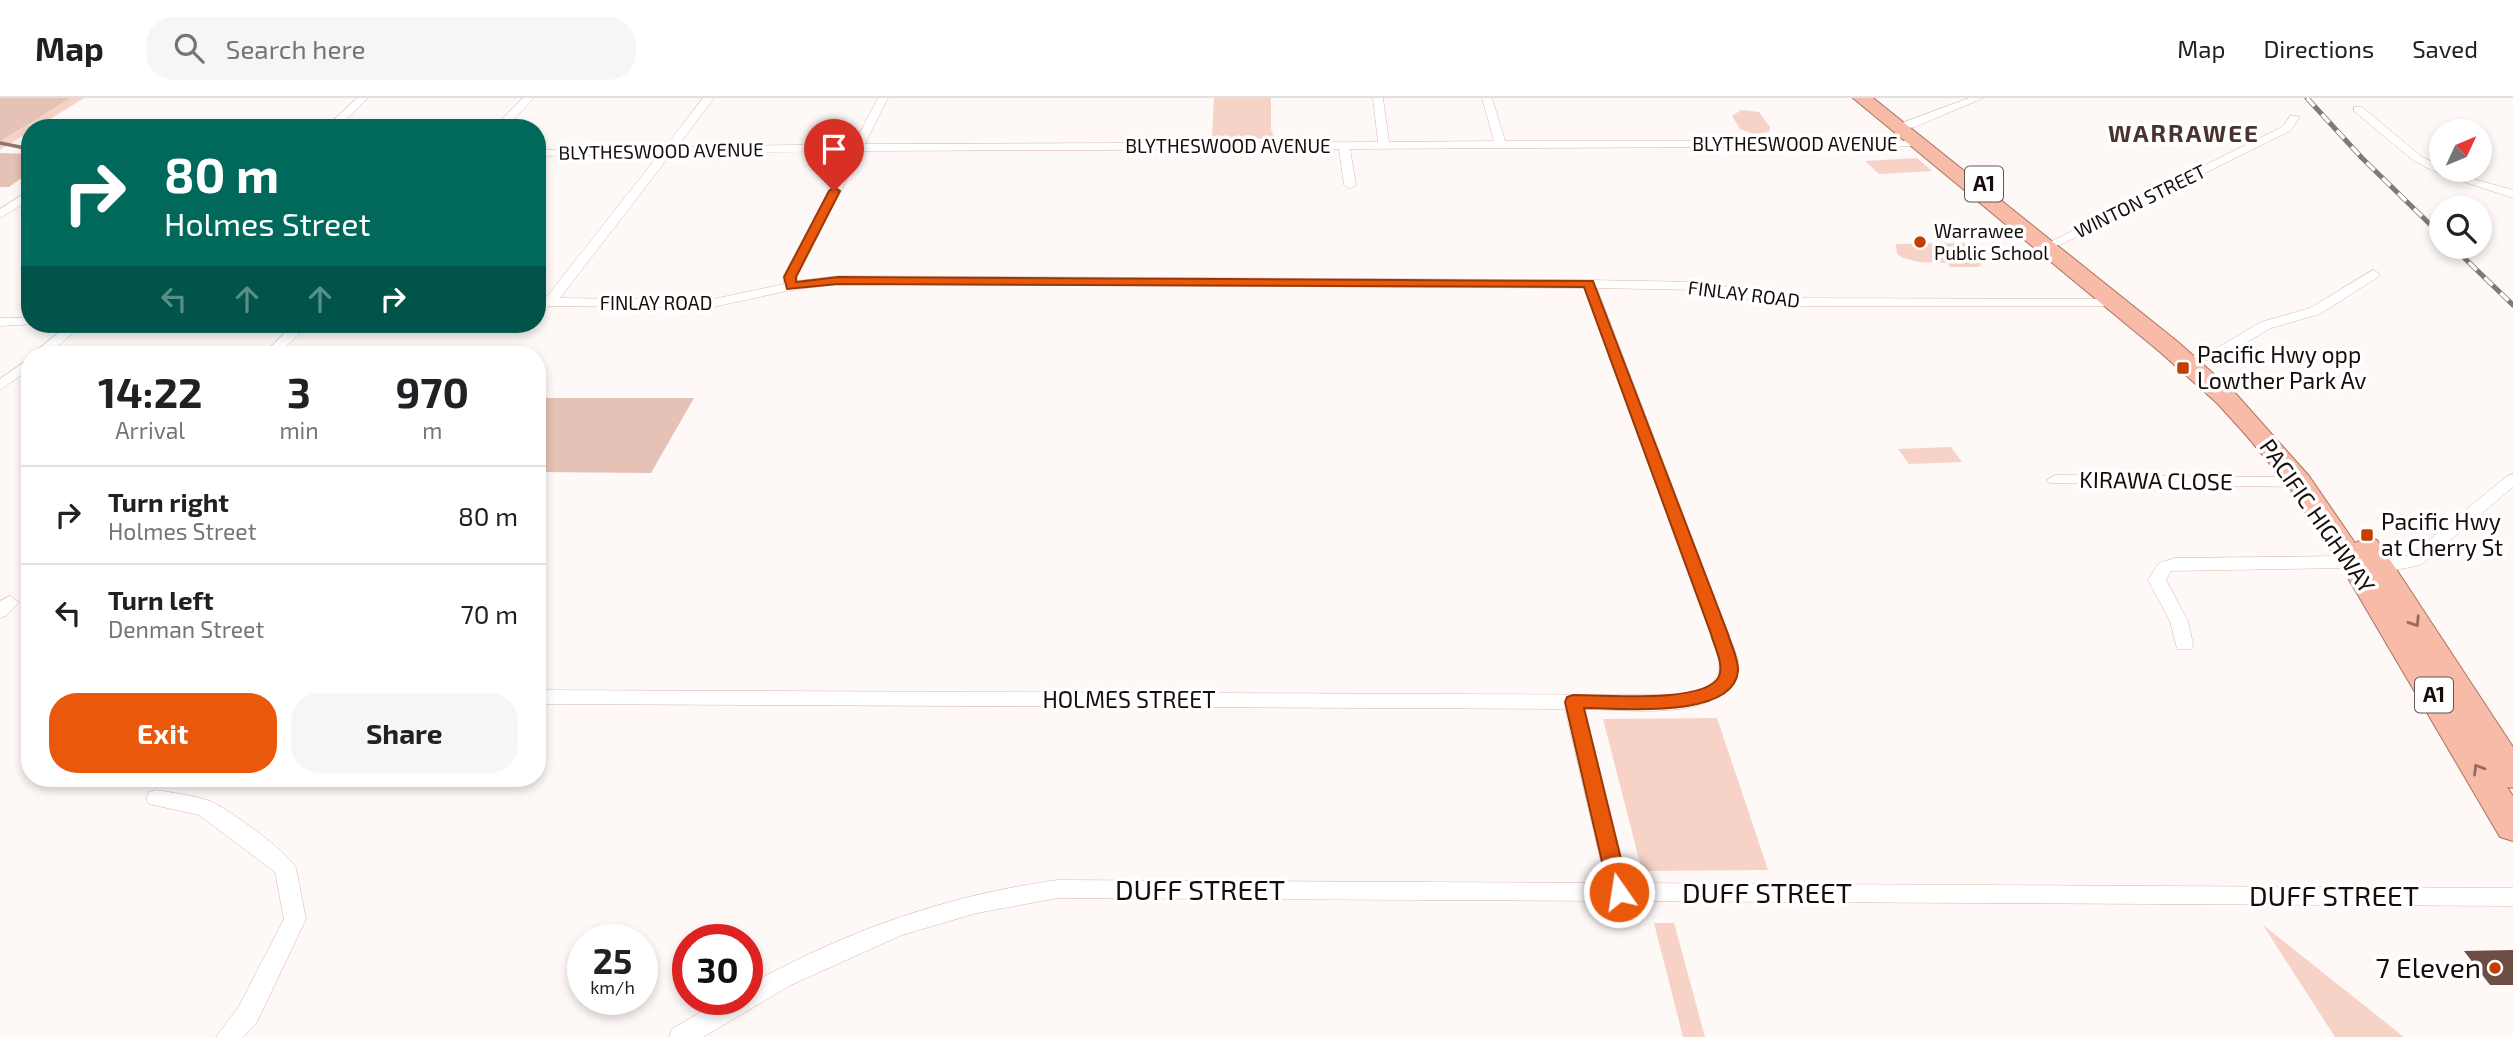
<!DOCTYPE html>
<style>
:root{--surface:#fff;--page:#f6f6f6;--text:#202124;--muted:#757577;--line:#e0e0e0;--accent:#ea580c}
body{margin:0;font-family:"Exo 2",sans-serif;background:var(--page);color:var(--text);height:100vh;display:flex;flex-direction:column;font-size:26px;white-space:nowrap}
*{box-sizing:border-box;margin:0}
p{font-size:23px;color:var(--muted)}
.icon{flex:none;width:38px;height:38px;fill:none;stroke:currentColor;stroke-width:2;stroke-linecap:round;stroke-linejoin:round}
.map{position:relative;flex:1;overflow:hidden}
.details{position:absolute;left:21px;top:248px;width:525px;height:441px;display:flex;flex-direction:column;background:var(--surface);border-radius:28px;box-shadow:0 4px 10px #0003}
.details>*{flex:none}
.hud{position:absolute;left:21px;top:21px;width:525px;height:214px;border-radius:28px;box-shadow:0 4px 10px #0003;background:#00695c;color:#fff;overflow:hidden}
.needle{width:46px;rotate:46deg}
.tools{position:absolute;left:2429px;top:21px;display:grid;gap:14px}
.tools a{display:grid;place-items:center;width:63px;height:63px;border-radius:50%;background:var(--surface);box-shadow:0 4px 10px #0003;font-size:35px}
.speed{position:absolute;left:567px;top:826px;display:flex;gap:14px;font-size:35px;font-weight:700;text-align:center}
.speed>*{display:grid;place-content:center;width:91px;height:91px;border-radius:50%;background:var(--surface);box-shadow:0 4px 10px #0003;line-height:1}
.speed small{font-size:18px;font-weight:400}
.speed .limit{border:10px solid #d22;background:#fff;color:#111}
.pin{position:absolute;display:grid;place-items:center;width:60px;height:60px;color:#fff;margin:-72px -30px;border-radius:50% 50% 50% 0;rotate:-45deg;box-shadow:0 0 7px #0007}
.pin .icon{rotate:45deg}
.me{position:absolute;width:77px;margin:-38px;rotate:347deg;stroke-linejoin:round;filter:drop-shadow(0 0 5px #0008)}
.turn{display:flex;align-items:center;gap:24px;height:147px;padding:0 28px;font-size:32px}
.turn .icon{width:91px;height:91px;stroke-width:2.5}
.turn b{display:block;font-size:49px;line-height:60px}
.lanes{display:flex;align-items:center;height:66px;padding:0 28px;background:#0003;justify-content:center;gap:35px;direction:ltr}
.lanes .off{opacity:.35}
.eta{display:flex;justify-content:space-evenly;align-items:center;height:119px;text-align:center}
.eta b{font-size:42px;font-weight:700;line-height:49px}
.action{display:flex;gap:14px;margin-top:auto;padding:14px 28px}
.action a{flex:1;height:80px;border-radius:28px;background:var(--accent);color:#fff;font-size:28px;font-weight:700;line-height:80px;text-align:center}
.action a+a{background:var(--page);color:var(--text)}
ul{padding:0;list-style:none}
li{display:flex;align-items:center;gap:21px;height:98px;padding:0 28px;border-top:2px solid var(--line)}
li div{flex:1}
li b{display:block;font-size:26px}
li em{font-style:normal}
header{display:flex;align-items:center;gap:42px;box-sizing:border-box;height:98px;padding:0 35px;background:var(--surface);border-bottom:2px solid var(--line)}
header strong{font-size:33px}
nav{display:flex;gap:38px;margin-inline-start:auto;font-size:24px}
.search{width:490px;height:63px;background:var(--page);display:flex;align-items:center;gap:18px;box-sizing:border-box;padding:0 24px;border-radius:28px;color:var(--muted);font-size:26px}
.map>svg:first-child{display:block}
.green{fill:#f6d2c7}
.forest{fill:#e6c1b5}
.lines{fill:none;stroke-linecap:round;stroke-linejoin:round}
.stream{stroke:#91766d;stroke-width:3.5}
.building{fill:#6d4e44}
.minor-casing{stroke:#d6b9b0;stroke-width:1}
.trunk-casing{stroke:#a87362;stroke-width:2}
.minor{fill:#fff;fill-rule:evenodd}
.trunk{fill:#f8bba8;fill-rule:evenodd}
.rail-casing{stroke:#817977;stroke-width:5}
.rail{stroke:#fff;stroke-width:3.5;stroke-dasharray:11;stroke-linecap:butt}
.oneway{stroke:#926d61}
.route{fill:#ea580c;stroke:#983908;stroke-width:2}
.poi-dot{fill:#c43e00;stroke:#fff;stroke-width:2.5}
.labels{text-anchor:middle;stroke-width:7;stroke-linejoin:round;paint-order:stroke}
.far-street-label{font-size:19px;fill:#160d0a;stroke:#fff}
.far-poi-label{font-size:19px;fill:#160d0a;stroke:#fff;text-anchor:start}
.shield{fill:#fff;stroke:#5c5654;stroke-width:2}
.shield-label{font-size:21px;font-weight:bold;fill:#160d0a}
.poi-label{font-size:23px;fill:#160d0a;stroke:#fff;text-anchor:start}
.street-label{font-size:23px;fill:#160d0a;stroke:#fff}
.far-district-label{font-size:24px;font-weight:bold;letter-spacing:2px;fill:#4a332c;stroke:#fff}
.near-street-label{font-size:28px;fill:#160d0a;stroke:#fff}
.near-poi-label{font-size:28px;fill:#160d0a;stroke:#fff;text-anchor:end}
</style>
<header>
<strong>Map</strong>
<div class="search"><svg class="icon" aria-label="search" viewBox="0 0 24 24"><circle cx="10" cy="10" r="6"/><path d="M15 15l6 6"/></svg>Search here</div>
<nav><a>Map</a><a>Directions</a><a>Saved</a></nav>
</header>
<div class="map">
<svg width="2513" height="939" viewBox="0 0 2513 939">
<rect width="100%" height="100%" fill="#fef8f6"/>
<!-- green -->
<path class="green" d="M0,0h84l-48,30h-6v3l-30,19z
M1214,0h57v32l5,9 -64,-1z
M1741,12l18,2 11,15 -1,5 -15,2 -14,-5 -8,-13z
M1917,60l15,13 -53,3 -14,-13z
M1964,145l9,2 13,14 -7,8h-29l-3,-4c-14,0 -39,0 -50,-9l-1,-10z
M1951,349l11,15 -53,2 -11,-15z
M1717,620l51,152 -126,1 -39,-152z
M1654,825h20l31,114h-22z
M2263,827l141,112h-69z"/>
<!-- forest -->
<path class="forest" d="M0,0h70l-70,43z
M0,55l30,1v18l-21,15h-9z
M537,300h157l-43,75 -114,-1z"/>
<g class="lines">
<!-- stream -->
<path class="stream" d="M0,45l30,6"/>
</g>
<!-- building -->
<path class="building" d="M2513,852v35h-23l-26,-34z"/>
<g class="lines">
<defs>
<path id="minor" d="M357,0h11l-31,30h-12z
M523,0h11l-29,30h-12z
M703,0h11l-37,49 177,-3 24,-46h10l-23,46 513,-2 -5,-44h10l6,44 105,-1 -12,-43h10l13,43h417l2,2 -6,3 -568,3 6,36 -6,4 -6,-4 -5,-36 -478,2 -64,126v4l41,-5 751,4 109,2 91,16 330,1 2,3 -7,4h-325l-91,-16 -101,-2 141,371c-1,67 -108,50 -154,50l44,174 885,5v18l-1455,-8 -81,15 -75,22 -111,50 -88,52h-34l3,-8 51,-30h24v-13c98,-55 200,-91 311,-106l548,3 -41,-174 -1028,-5v-14l1138,5c26,-3 44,-6 45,-36l-136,-371 -746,-4 -47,6 -82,18 -159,-2 -13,3v-8l8,-2 114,-145 -122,2v-6l128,-3zM850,53l-67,126 1,7 -75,16 -149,-2 111,-144z
M1969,0h14l-68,29 -18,3 -6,-3z
M2354,9h8l60,50 19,9v4l72,20v8l-73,-24 -26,-13 -60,-50z
M2291,17l9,2 -10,14 -230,114h-8l-2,-3 232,-115z
M30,92v10l-30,18v-9z
M2373,172l7,4 -2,3 -58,37 -49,14 -53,31 -18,2 -7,-4 2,-3 15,-2 51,-30 49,-14z
M0,220h30v6h6l-36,2z
M69,226h15l-37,31h-16z
M294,226h15l-32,31h-15z
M30,260v11l-30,21v-11z
M2513,376v13l-91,77 -6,2 -26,5 -48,-3 -171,3 -5,9 22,41 5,23 -2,5h-14l-7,-28 -22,-41 11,-17 16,-5 167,-2 48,3 21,-4 96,-79z
M2055,377l244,2 8,5 -8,5 -250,-4 -2,-3z
M10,498l9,6 -13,14 -6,2v-17z
M156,692c17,3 37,5 54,11 17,7 78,51 86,67l10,51 -49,103 -14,15h-27l23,-31 45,-87 -9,-47 -76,-57 -50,-11 -3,-6 3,-6z"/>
<path id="trunk" d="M1853,0h20l305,244 58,52 73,82 46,67 12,-5 10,2 136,207v41l-6,-1 6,9v45l-13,-4 -159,-271 -52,-79 -43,-52 -28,-31 -58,-52z"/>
</defs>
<!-- minor casing -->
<use href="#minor" class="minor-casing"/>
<!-- trunk casing -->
<use href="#trunk" class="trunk-casing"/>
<!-- minor -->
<use href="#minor" class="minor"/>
<!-- trunk -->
<use href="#trunk" class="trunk"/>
<defs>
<path id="rail" d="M2307,0l55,60 79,77
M2453,149l60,58"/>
</defs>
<!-- rail casing -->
<use href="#rail" class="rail-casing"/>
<!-- rail -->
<use href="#rail" class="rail"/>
</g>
<!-- one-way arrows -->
<defs><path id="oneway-chevron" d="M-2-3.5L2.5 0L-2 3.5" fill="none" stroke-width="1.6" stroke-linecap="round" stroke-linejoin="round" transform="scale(1.75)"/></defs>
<g class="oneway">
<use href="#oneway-chevron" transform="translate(2415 524) rotate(57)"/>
<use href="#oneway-chevron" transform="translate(2478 671) rotate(-121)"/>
</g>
<!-- route -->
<path class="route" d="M834,89l6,4 -44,86v5l42,-5 755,4 135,353c3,11 11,26 10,37 -4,49 -120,37 -154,37l45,184 -3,6 -7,2 -7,-2 -3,-6 -44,-190 2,-5 6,-2c28,0 135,9 146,-19 5,-12 -5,-30 -8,-42l-127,-347 -746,-3 -51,5 -3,-12 45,-86z"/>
<!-- markers -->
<g class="poi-dot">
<circle cx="1920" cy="144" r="7"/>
<rect x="2176" y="263" width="14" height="14" rx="3.5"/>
<rect x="2360" y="430" width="14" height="14" rx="3.5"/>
<circle cx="2495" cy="870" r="7"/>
</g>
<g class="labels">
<!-- far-street labels -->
<g class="far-street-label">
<text x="1795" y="53">BLYTHESWOOD AVENUE</text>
<text x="1228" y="55">BLYTHESWOOD AVENUE</text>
<text transform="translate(661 53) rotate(-1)" y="7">BLYTHESWOOD AVENUE</text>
<text transform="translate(2140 103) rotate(-26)" y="7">WINTON STREET</text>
<text transform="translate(1744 196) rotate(7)" y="7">FINLAY ROAD</text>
<text x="656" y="212">FINLAY ROAD</text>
</g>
<!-- far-poi labels -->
<g class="far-poi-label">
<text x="1934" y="140">Warrawee<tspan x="1934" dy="22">Public School</tspan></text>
</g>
<!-- shield labels -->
<g class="shield">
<rect x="1965" y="68.5" width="38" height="35" rx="5"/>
<rect x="2415" y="579.5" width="38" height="35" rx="5"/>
</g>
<g class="shield-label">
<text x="1984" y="93">A1</text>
<text x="2434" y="604">A1</text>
</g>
<!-- poi labels -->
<g class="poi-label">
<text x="2197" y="265">Pacific Hwy opp<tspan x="2197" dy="26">Lowther Park Av</tspan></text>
<text x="2381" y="432">Pacific Hwy<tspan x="2381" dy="26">at Cherry St</tspan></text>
</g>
<!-- street labels -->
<g class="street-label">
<text transform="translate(2156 383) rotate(1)" y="8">KIRAWA CLOSE</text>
<text transform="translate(2317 418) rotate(55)" y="8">PACIFIC HIGHWAY</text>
<text x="1129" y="610">HOLMES STREET</text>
</g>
<!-- far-district labels -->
<g class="far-district-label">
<text x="2184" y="44">WARRAWEE</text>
</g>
<!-- near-street labels -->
<g class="near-street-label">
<text x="1200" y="802">DUFF STREET</text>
<text x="1767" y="805">DUFF STREET</text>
<text x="2334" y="808">DUFF STREET</text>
</g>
<!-- near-poi labels -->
<g class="near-poi-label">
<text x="2481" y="880">7 Eleven</text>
</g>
</g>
</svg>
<div class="tools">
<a><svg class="needle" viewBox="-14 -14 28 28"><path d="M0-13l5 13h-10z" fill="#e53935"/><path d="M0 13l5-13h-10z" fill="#757577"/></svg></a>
<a><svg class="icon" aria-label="search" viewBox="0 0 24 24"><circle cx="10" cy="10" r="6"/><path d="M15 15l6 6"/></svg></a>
</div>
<div class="speed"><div>25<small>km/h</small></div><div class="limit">30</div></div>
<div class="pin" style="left:834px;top:93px;background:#d93025"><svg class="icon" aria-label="arrive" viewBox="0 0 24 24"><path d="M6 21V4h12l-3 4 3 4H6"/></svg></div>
<svg class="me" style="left:1619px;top:794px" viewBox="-20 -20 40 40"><circle r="17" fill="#ea580c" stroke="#fff" stroke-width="3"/><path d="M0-11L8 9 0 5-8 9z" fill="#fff"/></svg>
<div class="hud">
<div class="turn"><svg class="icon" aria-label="right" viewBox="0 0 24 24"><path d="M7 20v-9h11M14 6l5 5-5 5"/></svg><div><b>80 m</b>Holmes Street</div></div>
<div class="lanes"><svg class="icon off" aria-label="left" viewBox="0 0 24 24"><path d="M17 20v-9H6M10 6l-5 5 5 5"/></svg><svg class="icon off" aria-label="ahead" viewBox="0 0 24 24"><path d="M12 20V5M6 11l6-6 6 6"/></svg><svg class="icon off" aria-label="ahead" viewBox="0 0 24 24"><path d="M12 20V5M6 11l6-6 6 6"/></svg><svg class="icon" aria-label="right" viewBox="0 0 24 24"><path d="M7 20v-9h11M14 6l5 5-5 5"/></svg></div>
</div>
<section class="details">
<div class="eta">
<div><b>14:22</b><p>Arrival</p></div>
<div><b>3</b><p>min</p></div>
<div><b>970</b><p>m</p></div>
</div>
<ul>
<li><svg class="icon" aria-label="right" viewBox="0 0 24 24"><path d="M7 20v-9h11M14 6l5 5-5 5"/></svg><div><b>Turn right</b><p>Holmes Street</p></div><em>80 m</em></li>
<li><svg class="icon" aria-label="left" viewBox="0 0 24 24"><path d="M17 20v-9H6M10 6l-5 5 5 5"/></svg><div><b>Turn left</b><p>Denman Street</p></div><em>70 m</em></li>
</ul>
<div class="action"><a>Exit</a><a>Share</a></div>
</section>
</div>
